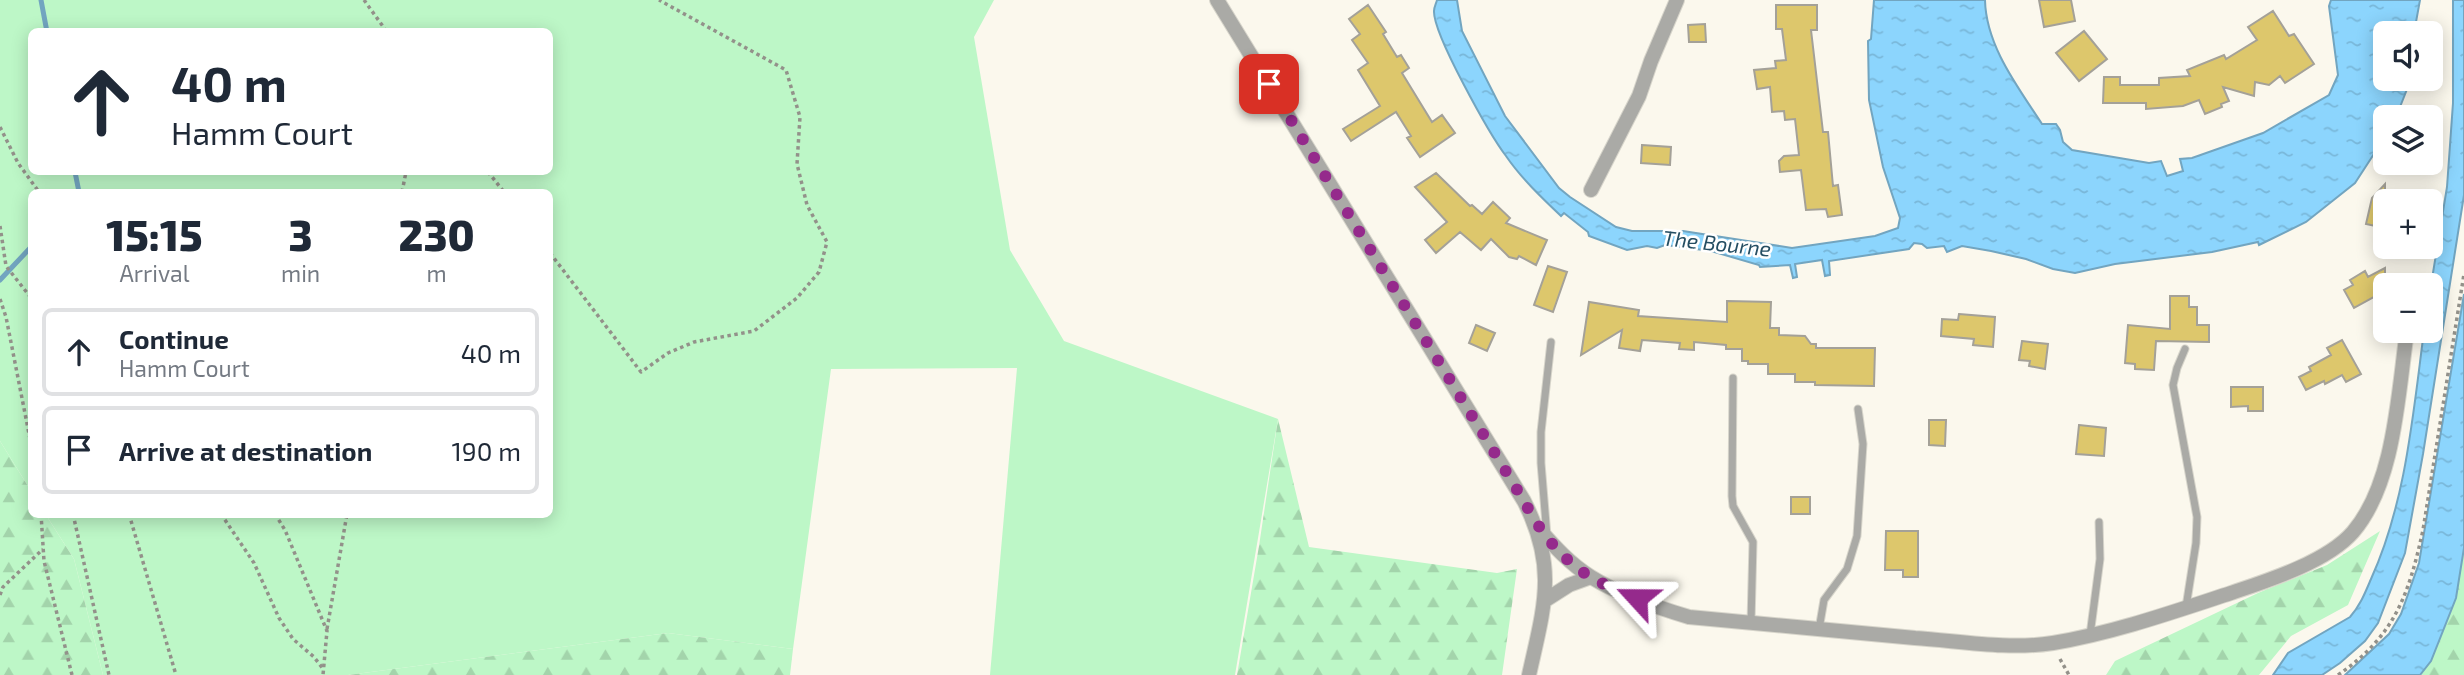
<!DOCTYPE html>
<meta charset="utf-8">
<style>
:root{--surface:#fff;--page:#f2f2f3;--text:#1f2937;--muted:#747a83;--line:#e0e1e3}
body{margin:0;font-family:"Exo 2",sans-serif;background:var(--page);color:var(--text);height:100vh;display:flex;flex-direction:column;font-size:26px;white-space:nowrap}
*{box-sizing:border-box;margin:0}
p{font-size:23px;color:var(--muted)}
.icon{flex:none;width:38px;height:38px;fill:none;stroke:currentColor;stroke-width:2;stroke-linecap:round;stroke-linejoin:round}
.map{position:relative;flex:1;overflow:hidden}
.side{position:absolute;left:28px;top:189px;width:525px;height:329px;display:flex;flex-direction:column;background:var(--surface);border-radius:10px;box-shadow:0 4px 18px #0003}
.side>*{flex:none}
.guide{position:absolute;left:28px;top:28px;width:525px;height:147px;border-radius:10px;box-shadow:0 4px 18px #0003;background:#fff;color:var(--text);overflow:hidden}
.buttons{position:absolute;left:2373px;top:21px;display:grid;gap:14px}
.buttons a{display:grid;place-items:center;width:70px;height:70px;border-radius:10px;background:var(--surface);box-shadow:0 4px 18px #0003;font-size:35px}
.pin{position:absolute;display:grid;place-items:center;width:60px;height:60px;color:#fff;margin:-30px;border-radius:14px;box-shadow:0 4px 10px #0006}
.me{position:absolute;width:77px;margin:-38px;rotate:294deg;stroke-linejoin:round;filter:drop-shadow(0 0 5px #0008)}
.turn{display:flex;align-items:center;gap:24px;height:147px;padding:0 28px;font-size:32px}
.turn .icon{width:91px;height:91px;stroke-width:2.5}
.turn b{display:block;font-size:49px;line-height:60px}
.eta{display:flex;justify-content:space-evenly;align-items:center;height:119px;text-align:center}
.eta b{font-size:42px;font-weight:800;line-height:49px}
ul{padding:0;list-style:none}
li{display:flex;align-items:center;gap:21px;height:88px;margin:0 14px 10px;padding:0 14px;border:4px solid var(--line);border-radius:10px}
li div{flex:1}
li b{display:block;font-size:26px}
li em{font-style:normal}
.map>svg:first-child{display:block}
.green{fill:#bdf7c7;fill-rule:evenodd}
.forest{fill:url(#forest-firs)}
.water{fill:url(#water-ripples);stroke:#72a5c0;stroke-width:2}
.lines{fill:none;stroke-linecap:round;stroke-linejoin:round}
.stream{stroke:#72a5c0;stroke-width:5}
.building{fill:#ddc76c;stroke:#a4a198;stroke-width:2}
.service-casing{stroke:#d7d5cb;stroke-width:9}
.minor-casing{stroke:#d7d5cb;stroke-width:16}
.path{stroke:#93918a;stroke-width:3.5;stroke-dasharray:3.5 3.5;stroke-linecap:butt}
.service{stroke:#aaaaa6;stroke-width:7}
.minor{stroke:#aaaaa6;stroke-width:14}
.route{stroke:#952a8c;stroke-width:12;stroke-dasharray:0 21.6}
.labels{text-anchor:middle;stroke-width:5;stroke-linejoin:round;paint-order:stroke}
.water-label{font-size:21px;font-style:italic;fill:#254e63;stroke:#fff}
</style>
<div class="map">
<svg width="2464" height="675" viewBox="0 0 2464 675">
<defs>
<pattern id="forest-firs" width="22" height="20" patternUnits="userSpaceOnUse" patternTransform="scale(1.75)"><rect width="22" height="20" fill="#bdf7c7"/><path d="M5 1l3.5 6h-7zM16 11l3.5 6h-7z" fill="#a3d4ab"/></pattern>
<pattern id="water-ripples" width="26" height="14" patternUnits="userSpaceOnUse" patternTransform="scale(1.75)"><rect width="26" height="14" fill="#8cd5fd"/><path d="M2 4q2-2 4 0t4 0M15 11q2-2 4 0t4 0" fill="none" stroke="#79b7d9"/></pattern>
</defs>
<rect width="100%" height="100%" fill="#fbf8ed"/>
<!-- green -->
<path class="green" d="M0,0h994l-20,37 36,213 54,91 214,78 -43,256h-245l27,-307 -186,1 -38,280 -125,-16 -320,42h-245l-29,-116 -28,-44 504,-1v-322h-518l-1,299 -31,-50zM32,32h518v140h-518z"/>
<!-- forest -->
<path class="forest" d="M1278,419l31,128 188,26 20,-4 -15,106h-265l22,-129z
M0,441l31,50 1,23 14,1 28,44 29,116h-103z
M2380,531l-32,74 -57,31 -32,39h-153l9,-14 143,-68 69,-28z
M2464,549v126h-43l24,-48 11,-29z
M668,633l125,16 -3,26h-442z"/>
<!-- water -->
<path class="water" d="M1437,0h20l5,31 43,85 54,72 11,9 46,30 16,4h51l109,17 83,-12 23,-8 2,-10 -17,-51 -14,-67 -1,-59 3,-2 3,-39h111c1,46 33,87 57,124h14l4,6 3,12 9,8 77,13 12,-2 6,15 16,-5 -3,-12 12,-1 71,-25 66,-38 9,-20 -9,-69 2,-6h89l-6,33h-29v46h26l-15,38h-11v20l-30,46 -49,39 -47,23 -1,-3 -46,10 -97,12 -40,9 -22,-4 -27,-10 -35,-8 -29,-5 -15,6 -3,-6 -17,2 -5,-4 -8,-1 -5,6 -80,12 1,14 -5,1 -3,-16 -27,4 2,13 -4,1 -3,-13 -30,2 -1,-2 -48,-14 -46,-6 -8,3 -10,-2 -20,4 -38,-14 -1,-4 -24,-19 -3,3c-19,-18 -40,-38 -55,-60 -16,-21 -73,-122 -72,-145 0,-4 2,-7 3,-11z
M2453,0h11v195l-41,259 -18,99 -27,70 -13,18 -25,22 -18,12h-49l15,-22 62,-36c10,-11 15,-24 21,-38 35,-77 42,-165 53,-248h7v-46l16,-98 6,-84z
M2464,294v254l-8,50 -25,63 -11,14h-75l44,-41 12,-20 18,-51z"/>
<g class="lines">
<!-- stream -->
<path class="stream" d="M41,0l6,32
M75,172l4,20
M0,280l32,-34"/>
</g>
<!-- building -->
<path class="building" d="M2039,0h32l4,21 -31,6z
M1368,5l18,27 -3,2 14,23 4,-2 8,13 -7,5 30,49 10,-7 13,18 -35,24 -13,-19 4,-2 -15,-24 -45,29 -8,-12 37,-23 -22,-36 10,-7 -16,-23 8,-6 -11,-15z
M1776,5h41v25h-6l12,102h5l5,54 5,-1 4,30 -14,2 -2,-8 -20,1 -5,-40 -21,2 -1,-11 5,-5 15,-1 -4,-36 -10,1 -1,-9 -12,1 -2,-25 -13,2 -3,-19 22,-2 -1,-7 11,-1 -4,-31h-6z
M2273,11l16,25 5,-2 20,30 -29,19 -5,-7 -11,9 -14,-3 -1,14 -31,-9 6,14 -8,3 1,3 -17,7 -6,-14 -16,6 -37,3v-6h-43l1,-26h16v8h39v-7l31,-2 -3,-6 37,-15 2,4 31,-19 -9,-13z
M1705,24l1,18h-17l-1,-17z
M2084,31l23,28 -28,22 -23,-28z
M1642,145l29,2 -1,18 -29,-2z
M1436,173l34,33 2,-1 10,9 11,-12 17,16 -4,5 41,17 -11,25 -17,-9 -2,3 -8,-2 -18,-18 -10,11 -21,-18 -24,21 -11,-13 22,-18 -32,-35z
M2385,184v44l-19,-4 6,-26z
M1548,266l19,6 -14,40 -19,-7z
M2385,268v23l-31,17 -10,-18 9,-5 -3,-5 15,-9 3,6z
M2170,296h19v11h8v18h12v17l-53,-1 -2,29 -19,-1v-5l-10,-1 3,-38 42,4z
M1727,301l44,1 -1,26h9v7l26,1 6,8h5v4h59l-1,38 -59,-1v-3h-20v-8h-27v-10h-20v-3h-6v-12h-16v-4l-32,-3v8l-15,-1 1,-6 -38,-3 -2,11 -21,-3 3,-18 -41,25 8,-53 50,8 -1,6 89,6z
M1959,314l36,3 -2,30 -20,-2 1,-6 -33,-3 1,-17 16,1z
M1476,325l19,8 -8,18 -18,-8z
M2342,340l19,34 -15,8 -4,-7 -17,9 -1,-3 -18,9 -7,-13 12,-6 -2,-4 22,-12 -4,-7z
M2022,341l26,3 -3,25 -16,-3 1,-5 -11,-1z
M2231,387h32v24h-15v-5l-17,1z
M1929,420h17l-1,26 -16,-1z
M2079,425l27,3 -2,28 -28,-2z
M1791,497h19v17h-19z
M1886,531h32v46h-15v-7h-18z"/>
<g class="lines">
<defs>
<path id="service" d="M2185,349l-8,19 -4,17 24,132 -1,26 -10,64
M1733,378l-1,118 1,10 20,36 -2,81
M1547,536l-6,-73v-31l10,-90
M1819,629l5,-29 23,-31 10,-33 6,-92 -5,-35
M2090,635l10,-76 -1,-37"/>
<path id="minor" d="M1217,0l307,501c34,67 20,106 5,174
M1591,190l48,-94 12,-35 26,-61
M1538,528c16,18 32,36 53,49 27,17 68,31 98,40 75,7 151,14 226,21 45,3 93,12 138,5 60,-10 120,-31 178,-50 36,-12 96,-31 122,-61 42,-49 45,-139 54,-201
M1544,601l25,-16 22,-8"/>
</defs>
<!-- service casing -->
<use href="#service" class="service-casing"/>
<!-- minor casing -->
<use href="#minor" class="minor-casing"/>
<!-- path -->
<path class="path" d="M364,0l23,32
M0,127l18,36 21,29
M488,172l16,20
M402,192l4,-20
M0,226l6,40 26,33
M550,253l91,119 27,-19 26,-11 60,-11 43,-33 22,-26 8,-30 -20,-37 -10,-41 3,-47 -14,-47 -127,-70
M0,299l6,18 26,132
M41,514l3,47 28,114
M73,514l36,161
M129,514l47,161
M221,514l33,49 25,55 14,21 21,18 10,13
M275,514l10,16 42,101 -4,44
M0,595l3,-8 40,-38
M327,629l20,-115
M2060,659l9,16
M2338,675c57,-39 71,-81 85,-145l41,-256"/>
<!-- service -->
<use href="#service" class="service"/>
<!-- minor -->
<use href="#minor" class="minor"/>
</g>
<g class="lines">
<!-- route -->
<path class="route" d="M1269,84l255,417c16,31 38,59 68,77 14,8 30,13 45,20"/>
</g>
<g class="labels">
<!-- water labels -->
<g class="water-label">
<text transform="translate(1717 244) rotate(6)" y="7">The Bourne</text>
</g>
</g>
</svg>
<div class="buttons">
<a><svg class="icon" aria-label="sound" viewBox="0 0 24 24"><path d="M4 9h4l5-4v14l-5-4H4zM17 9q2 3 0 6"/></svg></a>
<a><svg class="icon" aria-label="layers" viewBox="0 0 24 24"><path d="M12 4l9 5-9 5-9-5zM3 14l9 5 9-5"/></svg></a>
<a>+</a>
<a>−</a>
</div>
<div class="pin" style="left:1269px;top:84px;background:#d93025"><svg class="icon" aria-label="arrive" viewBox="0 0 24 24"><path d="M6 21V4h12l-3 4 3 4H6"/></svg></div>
<svg class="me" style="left:1637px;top:598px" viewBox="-20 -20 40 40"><path d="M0-17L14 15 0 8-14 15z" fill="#952a8c" stroke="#fff" stroke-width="4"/></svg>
<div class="guide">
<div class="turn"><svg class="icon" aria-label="ahead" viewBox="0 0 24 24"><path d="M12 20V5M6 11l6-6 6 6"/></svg><div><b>40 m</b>Hamm Court</div></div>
</div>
<section class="side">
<div class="eta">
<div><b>15:15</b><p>Arrival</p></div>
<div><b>3</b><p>min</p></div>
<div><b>230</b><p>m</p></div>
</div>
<ul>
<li><svg class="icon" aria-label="ahead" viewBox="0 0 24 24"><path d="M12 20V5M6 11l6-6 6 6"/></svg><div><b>Continue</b><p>Hamm Court</p></div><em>40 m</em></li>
<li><svg class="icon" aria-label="arrive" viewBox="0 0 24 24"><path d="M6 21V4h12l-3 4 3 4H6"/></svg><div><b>Arrive at destination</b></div><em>190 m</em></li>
</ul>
</section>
</div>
